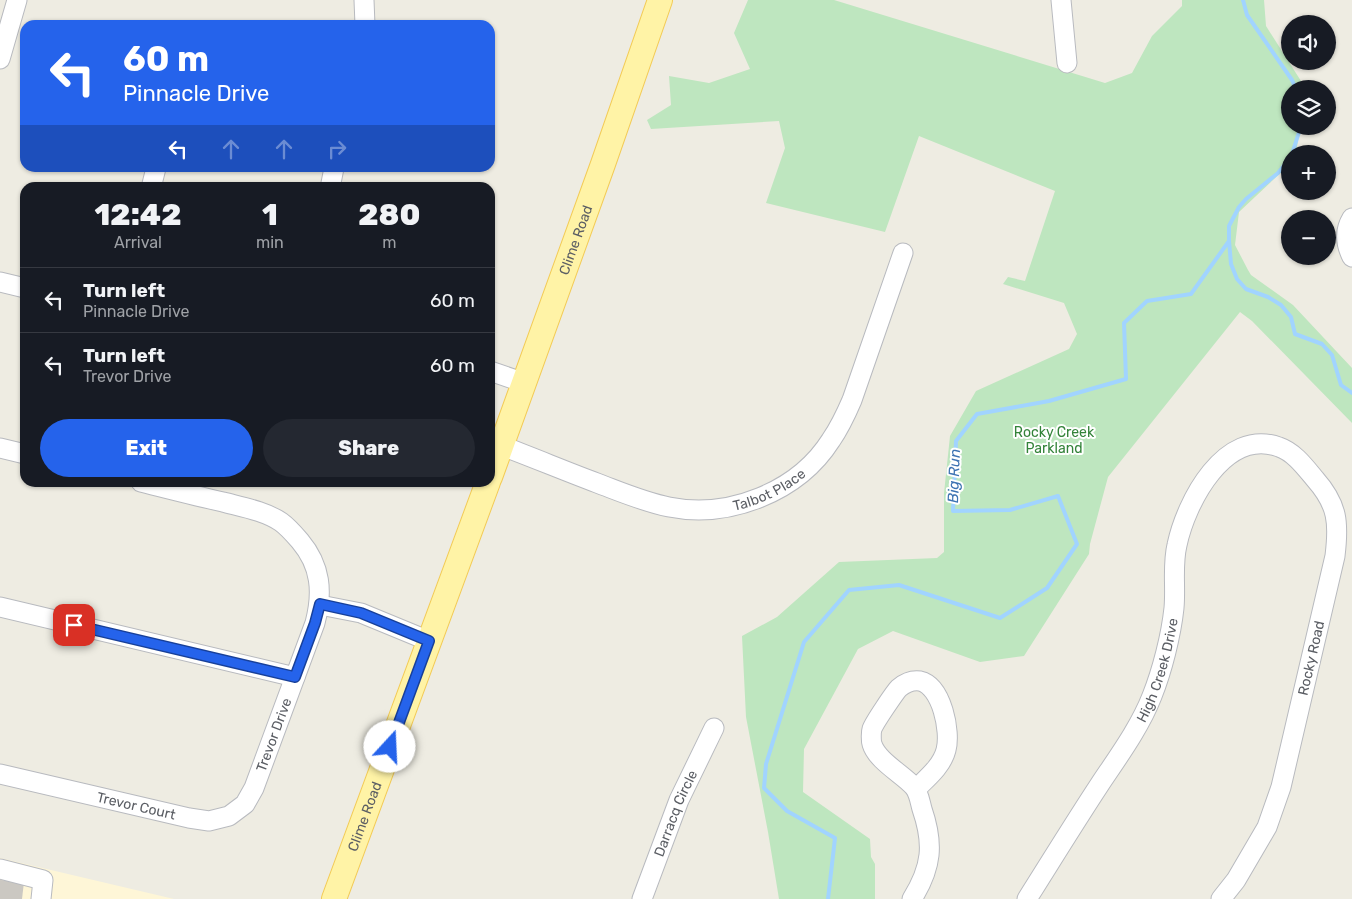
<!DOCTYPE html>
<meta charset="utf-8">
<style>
:root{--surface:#171b24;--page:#242831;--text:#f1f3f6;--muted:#9ea1a6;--line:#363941;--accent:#2563eb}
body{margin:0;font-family:Rubik,sans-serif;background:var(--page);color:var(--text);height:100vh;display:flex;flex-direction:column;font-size:19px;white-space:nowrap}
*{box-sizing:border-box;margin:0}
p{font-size:16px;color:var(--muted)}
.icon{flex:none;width:28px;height:28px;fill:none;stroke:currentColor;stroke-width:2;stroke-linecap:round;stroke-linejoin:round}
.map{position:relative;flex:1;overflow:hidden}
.sheet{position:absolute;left:20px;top:182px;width:475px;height:305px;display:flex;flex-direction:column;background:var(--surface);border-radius:15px;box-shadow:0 1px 4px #0004}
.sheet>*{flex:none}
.guide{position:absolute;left:20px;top:20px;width:475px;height:152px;border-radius:15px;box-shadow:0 1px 4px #0004;background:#2563eb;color:#fff;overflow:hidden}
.buttons{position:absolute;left:1281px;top:15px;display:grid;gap:10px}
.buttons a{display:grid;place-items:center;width:55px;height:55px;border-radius:50%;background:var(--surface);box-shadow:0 1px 4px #0004;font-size:25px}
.pin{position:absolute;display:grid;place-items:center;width:42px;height:42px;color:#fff;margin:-21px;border-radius:10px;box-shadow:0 2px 8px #0006}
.me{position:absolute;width:55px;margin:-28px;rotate:20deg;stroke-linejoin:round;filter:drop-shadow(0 0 4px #0008)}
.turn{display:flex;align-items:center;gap:18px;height:105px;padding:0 20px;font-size:22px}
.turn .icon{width:65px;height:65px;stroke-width:2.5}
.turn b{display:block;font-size:35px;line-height:42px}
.lanes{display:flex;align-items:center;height:48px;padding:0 20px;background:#0003;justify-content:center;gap:25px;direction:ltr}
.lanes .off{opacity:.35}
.eta{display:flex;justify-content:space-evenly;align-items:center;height:85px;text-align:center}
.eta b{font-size:30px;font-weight:800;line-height:35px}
.cta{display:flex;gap:10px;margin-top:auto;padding:10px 20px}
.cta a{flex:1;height:58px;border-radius:30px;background:var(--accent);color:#fff;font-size:20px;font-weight:800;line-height:58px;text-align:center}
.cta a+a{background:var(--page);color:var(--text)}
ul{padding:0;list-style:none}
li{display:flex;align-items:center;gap:15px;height:65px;padding:0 20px;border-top:1px solid var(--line)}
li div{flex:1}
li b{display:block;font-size:19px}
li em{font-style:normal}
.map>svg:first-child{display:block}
.commercial{fill:#fef6d7}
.green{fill:#bee6bf}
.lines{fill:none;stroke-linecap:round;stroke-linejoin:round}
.stream{stroke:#a1d4ff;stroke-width:4}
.building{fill:#cbc8c2}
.minor-casing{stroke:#b8babf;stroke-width:21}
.major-casing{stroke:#f3cb56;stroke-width:26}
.minor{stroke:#fff;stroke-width:19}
.major{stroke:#fff3a6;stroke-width:24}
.route-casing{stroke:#184099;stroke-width:12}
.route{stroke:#2563eb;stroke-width:9}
.labels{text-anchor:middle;stroke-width:4;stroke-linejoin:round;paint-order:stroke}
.street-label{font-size:14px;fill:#5b5e64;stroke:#fff}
.park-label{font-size:14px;fill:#338339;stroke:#fff}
.water-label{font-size:15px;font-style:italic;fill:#3d73b2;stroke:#fff}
</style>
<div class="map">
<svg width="1352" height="899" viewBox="0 0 1352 899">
<rect width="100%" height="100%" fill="#eeece2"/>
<!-- commercial -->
<path class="commercial" d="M0,858l174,41h-174z"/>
<!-- green -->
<path class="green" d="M748,0h86l271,83 27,-10 20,-37 30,-30v-6h82l2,26 35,55 2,8h-13v37h10l-4,28h-6v10l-51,48 -4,33 13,25 3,5 42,30 59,63v55l-100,-102 -12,-9 -132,165 -18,67 -1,10 -65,102 -44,6 -87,-31 -35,18 -54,100 -1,43 67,47 1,18 4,7v35h-96l-11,-67 -22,-115 -4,-81 35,-19 62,-55 98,-4 7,-6v-59l6,-57 26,-45 93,-42 8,-15 -13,-31 -61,-19 5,-7 17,4 30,-90 -136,-55 -34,96 -119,-29 19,-55 -6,-27 -128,8 -4,-9 24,-15 -2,-29 40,7 41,-14 -16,-36z"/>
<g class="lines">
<!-- stream -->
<path class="stream" d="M1243,0l4,15 45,65 4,9
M1292,154l9,-28
M1290,158l-12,15 -32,26 -7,8 -10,19v15l2,23 6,15 9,10 22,8 13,8 10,12 4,17 27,10 10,11 9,30 11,8
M828,899l7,-61 -48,-27 -23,-23 2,-24 38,-122 45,-52 50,-5 101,33 47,-30 30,-44 -19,-48 -48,14 -57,1 3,-70 21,-27 72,-13 77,-22 -2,-56 23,-22 44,-7 38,-53"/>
</g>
<!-- building -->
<path class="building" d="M0,880l24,2 -2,17h-22z"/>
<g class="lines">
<defs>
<g id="minor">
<path d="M364,0l1,25"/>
<path d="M1061,0l6,63"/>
<path d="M0,59l17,-59"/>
<path d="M151,188l5,-20"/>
<path d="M330,188l4,-20"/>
<path d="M1352,218c-8,13 -7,25 0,39"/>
<path d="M0,282l25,6"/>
<path d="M490,371l35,12"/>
<path id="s1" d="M502,446c32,12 63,25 95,37 24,9 47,19 72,24 60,12 129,-15 162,-67 9,-13 15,-26 21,-40l51,-147"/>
<path d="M0,448l25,6"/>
<path d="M320,605l41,8 68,28"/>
<path d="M0,607l295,70"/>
<path id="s2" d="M0,774l189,44 20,3 20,-5 16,-12 9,-16 61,-165c8,-31 6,-57 -15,-82 -6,-7 -12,-14 -19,-19 -16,-11 -39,-15 -58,-20 -27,-6 -54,-13 -82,-20"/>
<path d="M0,869l43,11 -2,19"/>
<path id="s3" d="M642,899l37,-99 35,-72"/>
<path d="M912,899c20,-32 22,-55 10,-90 -2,-7 -3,-16 -8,-22 -10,-12 -37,-26 -42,-43 -1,-3 -1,-12 0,-15 2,-6 23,-37 27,-41 6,-5 14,-8 21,-7 22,5 31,51 26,69 -4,16 -19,28 -30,39"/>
<path id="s4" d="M1027,899c24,-38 48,-77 73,-115 18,-27 40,-57 52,-88 10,-25 19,-60 22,-88 2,-21 -2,-42 3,-63 9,-43 48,-118 102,-98 15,5 26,20 36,32 23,26 24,44 20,77l-54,231 -14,40 -31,53 -15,19"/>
</g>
<g id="major">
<path id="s5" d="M490,477l113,-313 57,-164"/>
<path id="s6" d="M334,899l154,-417"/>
</g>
</defs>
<!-- minor casing -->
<use href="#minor" class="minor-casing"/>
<!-- major casing -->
<use href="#major" class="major-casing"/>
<!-- minor -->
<use href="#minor" class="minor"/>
<!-- major -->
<use href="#major" class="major"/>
</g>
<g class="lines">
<defs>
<path id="route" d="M74,625l221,52 20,-54 5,-19 41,9 68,28 -39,106"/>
</defs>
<!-- route casing -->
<use href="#route" class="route-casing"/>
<!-- route -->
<use href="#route" class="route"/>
</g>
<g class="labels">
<!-- street labels -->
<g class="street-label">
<text dy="5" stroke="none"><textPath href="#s5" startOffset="252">Clime Road</textPath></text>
<text dy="5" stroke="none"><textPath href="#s1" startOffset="282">Talbot Place</textPath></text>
<text transform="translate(1311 658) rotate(-77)" y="5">Rocky Road</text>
<text dy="5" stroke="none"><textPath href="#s4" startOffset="265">High Creek Drive</textPath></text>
<text dy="5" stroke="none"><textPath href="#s2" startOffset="330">Trevor Drive</textPath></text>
<text dy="5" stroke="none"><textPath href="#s2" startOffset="140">Trevor Court</textPath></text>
<text dy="5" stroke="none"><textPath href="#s3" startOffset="92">Darracq Circle</textPath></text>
<text dy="5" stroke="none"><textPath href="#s6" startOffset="88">Clime Road</textPath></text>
</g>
<!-- park labels -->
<g class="park-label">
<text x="1054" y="437">Rocky Creek<tspan x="1054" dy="16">Parkland</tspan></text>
</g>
<!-- water labels -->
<g class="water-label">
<text transform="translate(954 476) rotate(-88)" y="5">Big Run</text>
</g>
</g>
</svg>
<div class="buttons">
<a><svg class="icon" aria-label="sound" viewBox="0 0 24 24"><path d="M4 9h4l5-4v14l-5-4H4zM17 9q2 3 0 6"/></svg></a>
<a><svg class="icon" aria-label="layers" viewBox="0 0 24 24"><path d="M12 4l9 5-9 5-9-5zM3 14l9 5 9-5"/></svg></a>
<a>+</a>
<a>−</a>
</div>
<div class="pin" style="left:74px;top:625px;background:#d93025"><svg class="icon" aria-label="arrive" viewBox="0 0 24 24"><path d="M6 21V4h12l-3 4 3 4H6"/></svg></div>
<svg class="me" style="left:390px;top:747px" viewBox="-20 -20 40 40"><circle r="19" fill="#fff"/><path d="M0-13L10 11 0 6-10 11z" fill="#2563eb"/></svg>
<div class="guide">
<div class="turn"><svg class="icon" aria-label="left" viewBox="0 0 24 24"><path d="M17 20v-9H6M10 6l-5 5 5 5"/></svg><div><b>60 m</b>Pinnacle Drive</div></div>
<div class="lanes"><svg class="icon" aria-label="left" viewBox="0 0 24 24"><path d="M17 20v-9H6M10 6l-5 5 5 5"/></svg><svg class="icon off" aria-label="ahead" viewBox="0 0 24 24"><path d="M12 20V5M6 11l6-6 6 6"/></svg><svg class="icon off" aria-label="ahead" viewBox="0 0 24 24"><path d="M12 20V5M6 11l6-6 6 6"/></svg><svg class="icon off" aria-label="right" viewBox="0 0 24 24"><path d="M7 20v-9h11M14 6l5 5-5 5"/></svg></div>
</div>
<section class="sheet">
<div class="eta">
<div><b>12:42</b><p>Arrival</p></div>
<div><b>1</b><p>min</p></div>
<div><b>280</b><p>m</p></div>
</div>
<ul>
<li><svg class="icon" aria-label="left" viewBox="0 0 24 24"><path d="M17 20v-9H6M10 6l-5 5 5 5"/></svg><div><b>Turn left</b><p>Pinnacle Drive</p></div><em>60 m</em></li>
<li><svg class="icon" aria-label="left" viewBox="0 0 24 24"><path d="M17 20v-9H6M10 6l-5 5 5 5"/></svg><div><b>Turn left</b><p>Trevor Drive</p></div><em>60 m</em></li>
</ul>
<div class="cta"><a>Exit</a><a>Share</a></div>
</section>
</div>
